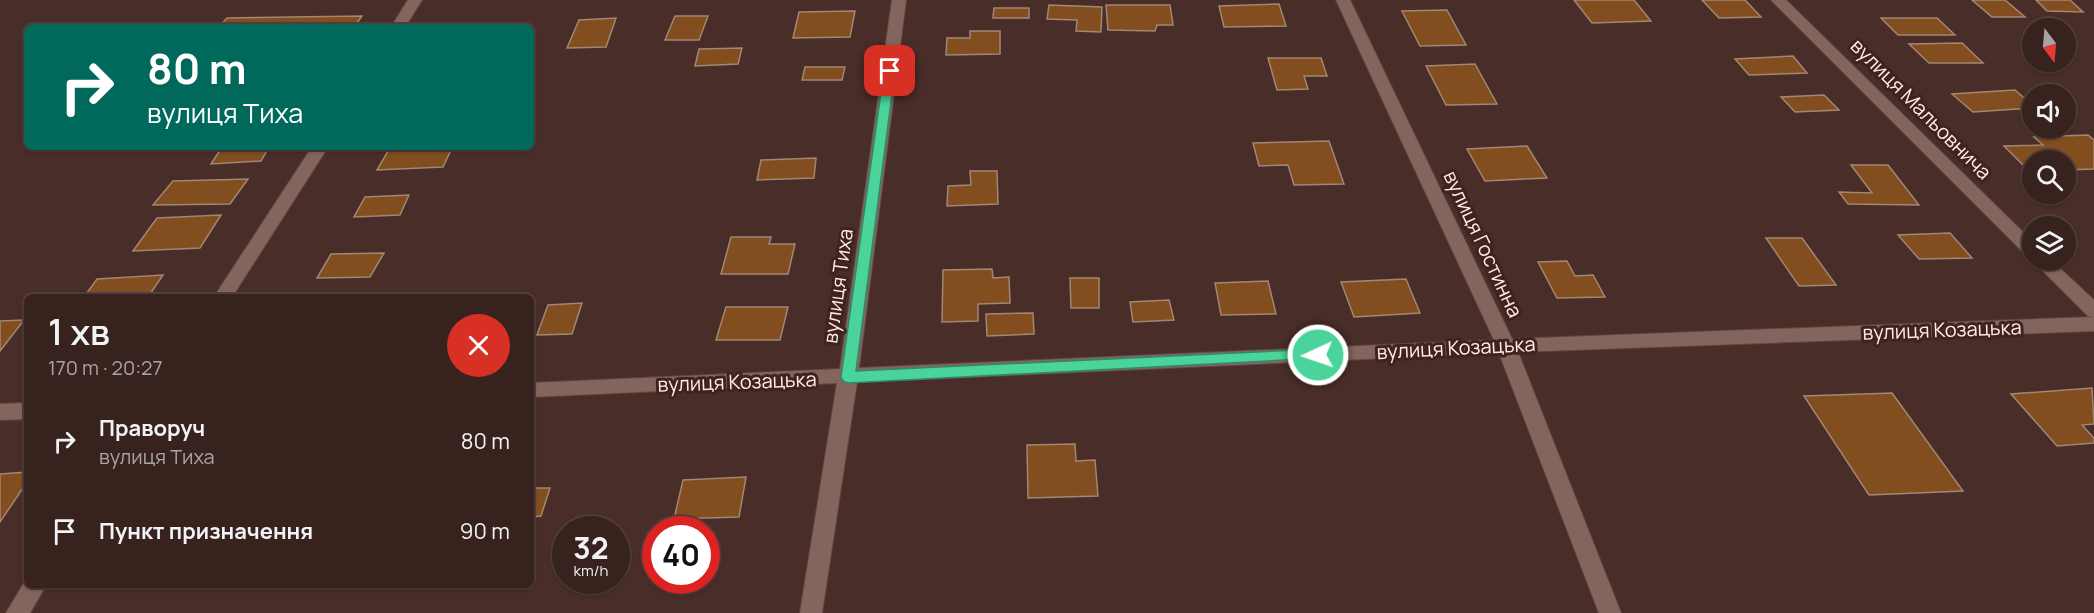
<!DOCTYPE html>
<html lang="uk">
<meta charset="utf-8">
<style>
:root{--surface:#37221e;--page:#422f2b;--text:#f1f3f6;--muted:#aaa4a4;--line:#513f3c}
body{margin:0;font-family:Manrope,sans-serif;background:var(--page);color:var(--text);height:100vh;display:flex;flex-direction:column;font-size:22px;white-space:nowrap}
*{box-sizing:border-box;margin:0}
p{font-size:20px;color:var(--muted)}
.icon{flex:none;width:33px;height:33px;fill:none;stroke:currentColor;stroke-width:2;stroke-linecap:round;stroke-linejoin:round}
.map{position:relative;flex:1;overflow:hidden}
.panel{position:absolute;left:24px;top:294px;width:510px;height:294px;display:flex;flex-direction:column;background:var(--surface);border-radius:9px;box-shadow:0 2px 4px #0004,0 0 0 2px var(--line)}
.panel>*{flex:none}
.banner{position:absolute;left:24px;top:24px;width:510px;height:126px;border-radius:9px;box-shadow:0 2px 4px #0004,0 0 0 2px var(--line);background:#00695c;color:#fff;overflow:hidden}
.needle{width:39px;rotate:164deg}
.controls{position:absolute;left:2022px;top:18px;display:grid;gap:12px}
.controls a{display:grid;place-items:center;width:54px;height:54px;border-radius:50%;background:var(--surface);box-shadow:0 2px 4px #0004,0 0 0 2px var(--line);font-size:30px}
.speed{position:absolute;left:552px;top:516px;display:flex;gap:12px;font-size:30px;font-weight:700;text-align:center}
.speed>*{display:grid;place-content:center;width:78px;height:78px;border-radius:50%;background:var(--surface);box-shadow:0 2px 4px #0004,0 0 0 2px var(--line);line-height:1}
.speed small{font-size:15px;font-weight:400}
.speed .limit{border:9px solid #d22;background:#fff;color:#111}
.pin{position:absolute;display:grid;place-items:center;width:51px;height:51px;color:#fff;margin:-26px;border-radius:12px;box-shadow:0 3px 9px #0006}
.me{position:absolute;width:66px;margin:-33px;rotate:267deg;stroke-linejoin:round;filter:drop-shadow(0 0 4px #0008)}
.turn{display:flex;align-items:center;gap:21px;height:126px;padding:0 24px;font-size:27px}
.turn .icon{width:78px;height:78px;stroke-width:2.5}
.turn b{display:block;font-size:42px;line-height:51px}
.round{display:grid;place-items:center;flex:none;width:63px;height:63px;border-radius:32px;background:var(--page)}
.headline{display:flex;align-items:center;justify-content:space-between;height:102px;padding:0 24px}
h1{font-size:36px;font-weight:600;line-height:45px}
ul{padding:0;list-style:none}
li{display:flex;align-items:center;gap:18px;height:90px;padding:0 24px}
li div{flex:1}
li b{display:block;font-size:22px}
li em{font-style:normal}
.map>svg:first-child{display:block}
.building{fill:#824d1f;stroke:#a18774;stroke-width:1.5}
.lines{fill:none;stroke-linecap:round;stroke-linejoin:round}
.minor-casing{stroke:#604944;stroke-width:2}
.minor{fill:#84655e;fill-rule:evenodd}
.route{fill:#4ad49c;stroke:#308a65;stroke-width:1.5}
.labels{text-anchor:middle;stroke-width:6;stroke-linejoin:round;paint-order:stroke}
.street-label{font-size:20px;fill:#ffece8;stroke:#3e231e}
</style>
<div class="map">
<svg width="2094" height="613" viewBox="0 0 2094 613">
<rect width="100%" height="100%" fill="#492d28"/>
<!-- building -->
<path class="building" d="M1574,0h60l17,21 -59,2z
M1702,0h43l16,17 -42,1z
M1972,0h33l20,17h-33z
M2036,0h34l13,12 -36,-1z
M1279,4l7,22 -62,1 -5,-21z
M1049,5l53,2 -1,25 -25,-1 1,-11 -30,-1z
M1106,5h64l3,20h-16l-2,6 -47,-1z
M994,8h35v10h-36z
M1447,10l19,35 -46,1 -18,-35z
M855,11l-5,26 -57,1 6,-26z
M362,16l-8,11h-135l8,-9z
M675,16h33l-9,24h-34z
M616,18l-10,29 -39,1 12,-28z
M1881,18h56l18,17h-57z
M970,31h30v23l-54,1 1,-17h23z
M1962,43l21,20h-54l-20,-19z
M742,48l-4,16 -43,2 4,-17z
M1793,56l14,17 -58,2 -14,-16z
M1268,58h53l6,18h-23l4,13 -31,1z
M1475,64l22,40 -51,1 -20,-39z
M805,67h40l-3,13h-40z
M2015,90l17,15v3l-59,4 -21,-18z
M1824,95l15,15 -44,2 -14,-15z
M2088,135l6,5v29l-28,1v-10h-34v11h-3l-25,-25 39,-1 -9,-8z
M1329,141l15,43 -50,1 -6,-20 -29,1 -6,-23z
M1527,146l20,32 -62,3 -18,-32z
M222,147h47l-8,14 -50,3z
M452,148l-9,19 -66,3 11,-19z
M816,158l-2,20 -57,2 4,-20z
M1851,165h37l31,40 -71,-1 -9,-12 33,1z
M970,171h27l1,33 -51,2 1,-20 23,-1z
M248,179l-18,25 -77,1 20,-24z
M409,195l-9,20 -46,2 11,-20z
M221,215l-21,33 -67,3 24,-33z
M1950,233l22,25 -53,1 -21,-24z
M731,237h40l-2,7h26l-7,30h-67z
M1766,238h36l34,47 -37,1z
M384,253l-14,24 -53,1 14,-24z
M1567,261l8,15 18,-1 12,22 -48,1 -19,-36z
M992,269l1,9 16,-1 1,26 -32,1v17l-36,1 1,-52z
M163,275l-15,22h-64l13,-18z
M1070,278h29v30h-28z
M1406,279l14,34 -66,4 -13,-35z
M1268,281l8,33 -55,1 -6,-32z
M1169,300l5,20 -41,2 -3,-20z
M582,303l-10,31 -35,1 11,-30z
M726,307h62l-8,33h-64z
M1033,313l1,21 -47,2 -1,-22z
M24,320l-24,31v-30z
M2092,388l2,36 -12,1 12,13v5l-37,3 -46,-52z
M1892,393l71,98 -94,4 -65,-99z
M1075,444l1,17 19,-1 3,36 -70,2 -1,-53z
M27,472v10l-27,40v-48z
M746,477l-7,40 -65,2 9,-39z
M531,488h19l-9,28 -10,1z"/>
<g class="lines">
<defs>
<path id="minor" d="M408,0h14l-17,27h-14z
M892,0h14l-47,368 635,-28 -158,-340h14l162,339 582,-22v14l-576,21 103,261h-22l-100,-260 -642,29 -35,231h-22l37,-230 -306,14v-14l309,-14z
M1771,0h15l246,241v16l-6,-2z
M312,147h16l-96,150h-18z
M2032,260h19l43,40v17l-6,-1z
M27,403v16l-27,1v-16z
M27,578v7h19l-16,28h-24z"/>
</defs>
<!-- minor casing -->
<use href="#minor" class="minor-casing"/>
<!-- minor -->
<use href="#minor" class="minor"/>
</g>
<!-- route -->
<path class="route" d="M890,67l5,4 -39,300 462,-22 7,6 -2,3 -475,25 -5,-2 -2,-4 43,-306z"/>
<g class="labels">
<!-- street labels -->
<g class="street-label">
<text transform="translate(1921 109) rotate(45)" y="7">вулиця Мальовнича</text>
<text transform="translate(1483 244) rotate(65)" y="7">вулиця Гостинна</text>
<text transform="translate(838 286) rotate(-82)" y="7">вулиця Тиха</text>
<text transform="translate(1942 330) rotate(-2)" y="7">вулиця Козацька</text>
<text transform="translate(1456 348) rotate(-3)" y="7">вулиця Козацька</text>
<text transform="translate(737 382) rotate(-2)" y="7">вулиця Козацька</text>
</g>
</g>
</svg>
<div class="controls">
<a><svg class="needle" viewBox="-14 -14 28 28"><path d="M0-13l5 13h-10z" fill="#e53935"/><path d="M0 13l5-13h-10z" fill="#aaa4a4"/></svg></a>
<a><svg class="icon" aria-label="sound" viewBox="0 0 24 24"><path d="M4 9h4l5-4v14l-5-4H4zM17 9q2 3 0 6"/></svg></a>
<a><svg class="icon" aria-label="search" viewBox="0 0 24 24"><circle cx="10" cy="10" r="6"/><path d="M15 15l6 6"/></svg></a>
<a><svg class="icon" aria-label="layers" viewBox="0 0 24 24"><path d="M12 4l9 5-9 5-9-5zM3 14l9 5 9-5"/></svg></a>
</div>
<div class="speed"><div>32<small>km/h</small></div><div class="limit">40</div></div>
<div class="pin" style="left:890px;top:71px;background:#d93025"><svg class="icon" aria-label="arrive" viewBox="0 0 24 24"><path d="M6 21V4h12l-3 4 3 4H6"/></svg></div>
<svg class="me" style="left:1318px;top:355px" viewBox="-20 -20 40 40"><circle r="17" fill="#4ad49c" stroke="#fff" stroke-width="3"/><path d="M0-11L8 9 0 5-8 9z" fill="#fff"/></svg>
<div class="banner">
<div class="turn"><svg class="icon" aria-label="right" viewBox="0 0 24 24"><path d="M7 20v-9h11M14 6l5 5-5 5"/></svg><div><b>80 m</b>вулиця Тиха</div></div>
</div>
<section class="panel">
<div class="headline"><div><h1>1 хв</h1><p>170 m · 20:27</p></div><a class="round" style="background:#d93025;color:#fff"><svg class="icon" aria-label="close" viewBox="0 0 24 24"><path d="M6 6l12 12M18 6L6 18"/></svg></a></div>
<ul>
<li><svg class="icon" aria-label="right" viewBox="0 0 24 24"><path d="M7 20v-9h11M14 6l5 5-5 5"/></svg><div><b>Праворуч</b><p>вулиця Тиха</p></div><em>80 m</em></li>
<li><svg class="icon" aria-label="arrive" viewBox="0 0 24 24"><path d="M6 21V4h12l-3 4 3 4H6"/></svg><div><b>Пункт призначення</b></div><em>90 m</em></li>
</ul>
</section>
</div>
